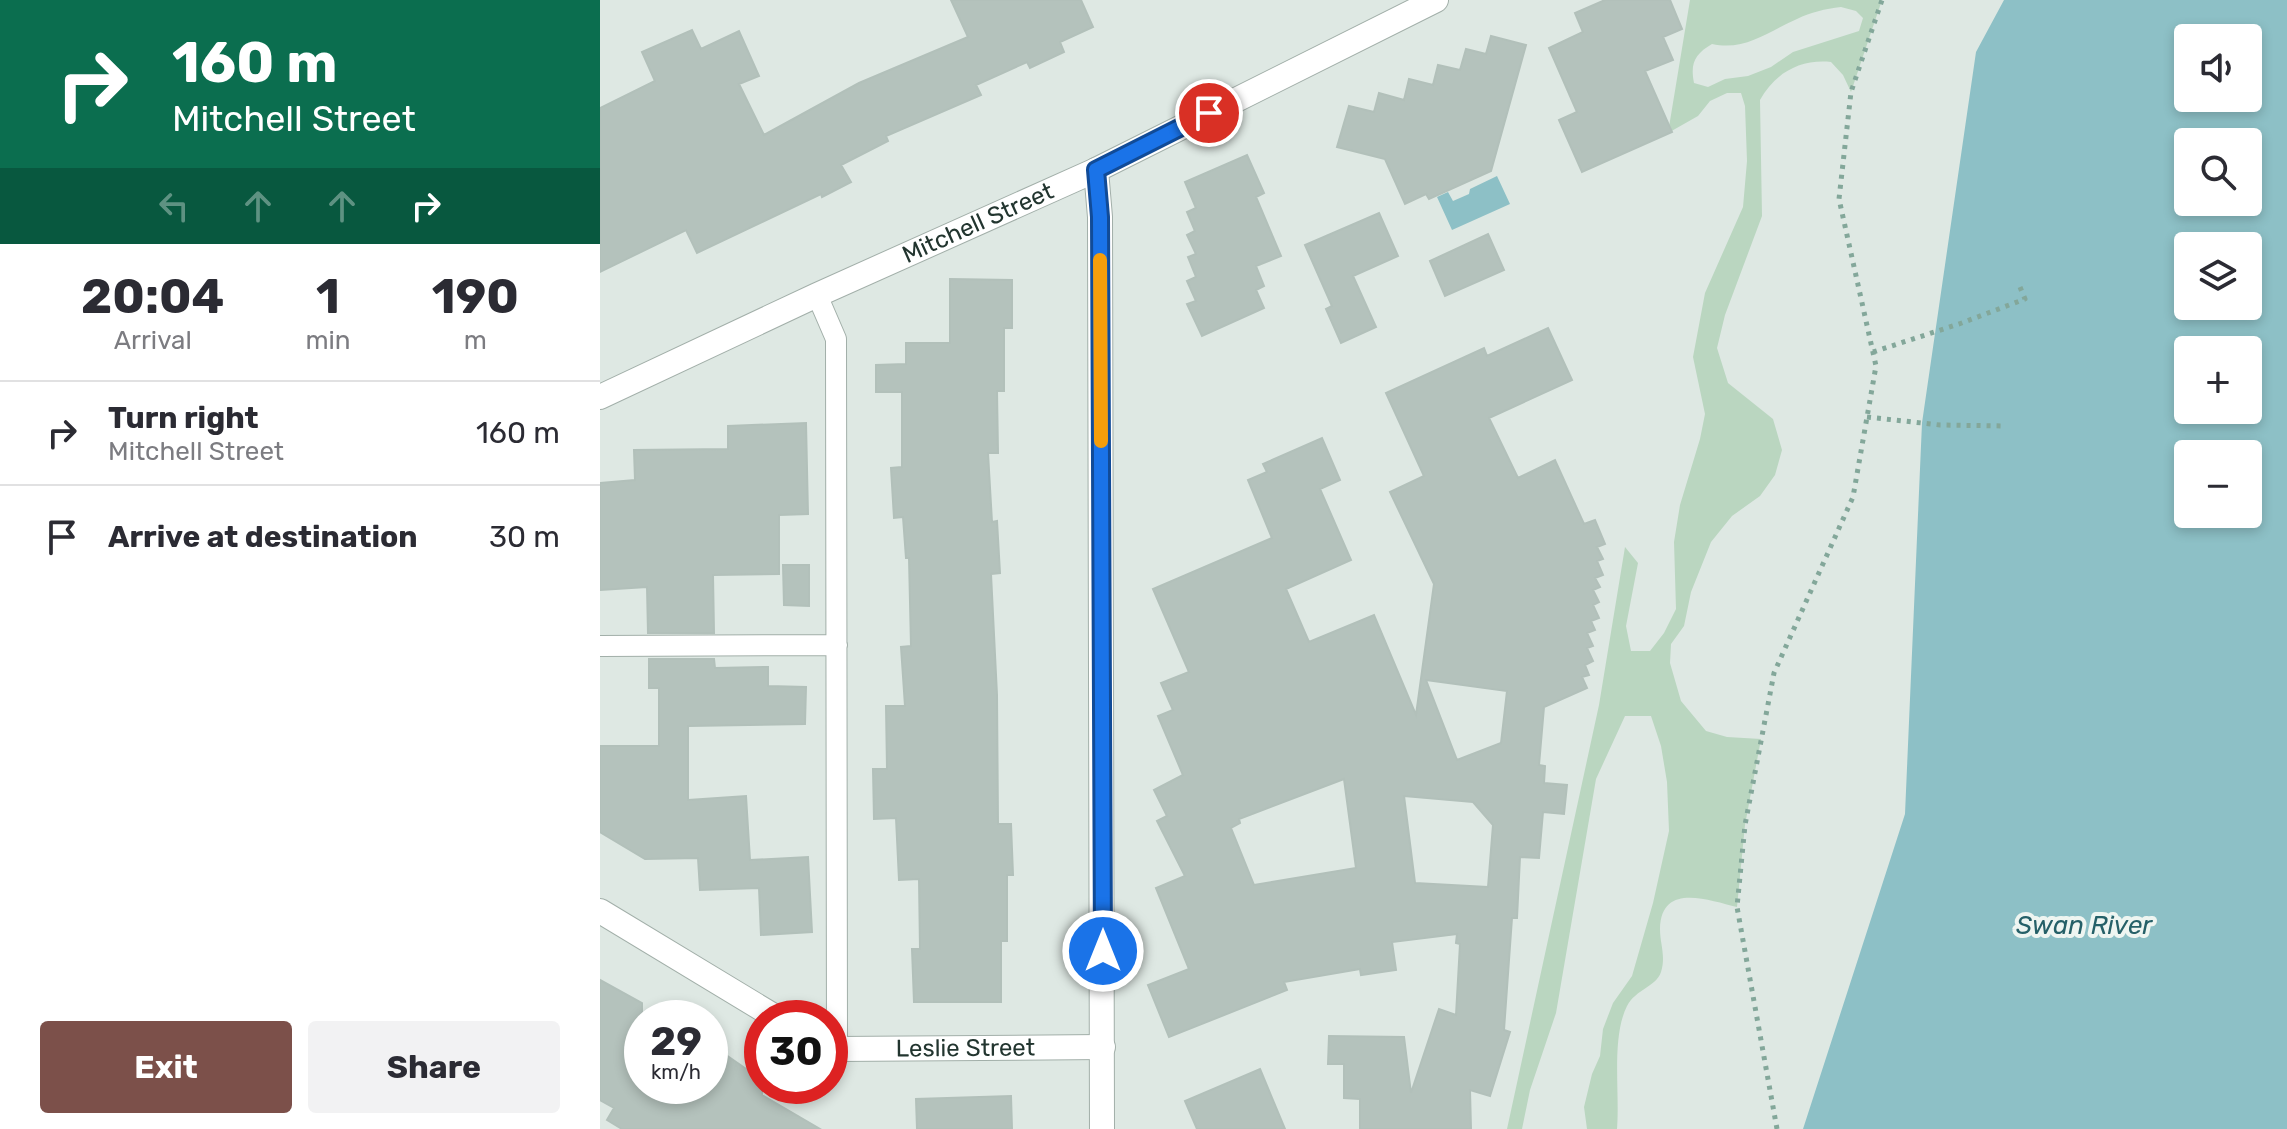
<!DOCTYPE html>
<meta charset="utf-8">
<style>
:root{--surface:#fff;--page:#f2f2f3;--text:#2b2b33;--muted:#7c7c81;--line:#e1e1e2;--accent:#7c504a}
body{margin:0;font-family:Rubik,sans-serif;background:var(--page);color:var(--text);height:100vh;display:flex;flex-direction:column;font-size:30px;white-space:nowrap}
*{box-sizing:border-box;margin:0}
p{font-size:26px;color:var(--muted)}
.icon{flex:none;width:44px;height:44px;fill:none;stroke:currentColor;stroke-width:2;stroke-linecap:round;stroke-linejoin:round}
.map{position:relative;flex:1;overflow:hidden}
.sheet{display:flex;flex-direction:column;background:var(--surface);width:600px}
.sheet>*{flex:none}
.guide{background:#0b6e4f;color:#fff;overflow:hidden}
.fabs{position:absolute;left:1574px;top:24px;display:grid;gap:16px}
.fabs a{display:grid;place-items:center;width:88px;height:88px;border-radius:8px;background:var(--surface);box-shadow:0 4px 12px #0003;font-size:40px}
.speed{position:absolute;left:24px;top:1000px;display:flex;gap:16px;font-size:40px;font-weight:700;text-align:center}
.speed>*{display:grid;place-content:center;width:104px;height:104px;border-radius:50%;background:var(--surface);box-shadow:0 4px 12px #0003;line-height:1}
.speed small{font-size:20px;font-weight:400}
.speed .limit{border:12px solid #d22;background:#fff;color:#111}
.pin{position:absolute;display:grid;place-items:center;width:68px;height:68px;color:#fff;margin:-34px;border:4px solid #fff;border-radius:50%;box-shadow:0 2px 8px #0007}
.me{position:absolute;width:88px;margin:-44px;rotate:0deg;stroke-linejoin:round;filter:drop-shadow(0 0 6px #0008)}
.turn{display:flex;align-items:center;gap:28px;height:168px;padding:0 40px;font-size:36px}
.turn .icon{width:104px;height:104px;stroke-width:2.5}
.turn b{display:block;font-size:56px;line-height:68px}
.lanes{display:flex;align-items:center;height:76px;padding:0 40px;background:#0003;justify-content:center;gap:40px;direction:ltr}
.lanes .off{opacity:.35}
.eta{display:flex;justify-content:space-evenly;align-items:center;height:136px;text-align:center}
.eta b{font-size:48px;font-weight:700;line-height:56px}
.cta{display:flex;gap:16px;margin-top:auto;padding:16px 40px}
.cta a{flex:1;height:92px;border-radius:8px;background:var(--accent);color:#fff;font-size:32px;font-weight:700;line-height:92px;text-align:center}
.cta a+a{background:var(--page);color:var(--text)}
ul{padding:0;list-style:none}
li{display:flex;align-items:center;gap:24px;height:104px;padding:0 40px;border-top:2px solid var(--line)}
li div{flex:1}
li b{display:block;font-size:30px}
li em{font-style:normal}
main{display:flex;flex:1;min-height:0}
.map>svg:first-child{display:block}
.green{fill:#bad6c0;fill-rule:evenodd}
.water{fill:#8dc0c6;fill-rule:evenodd}
.building{fill:#b4c2bc;stroke:#b2c0ba;stroke-width:2;fill-rule:evenodd}
.lines{fill:none;stroke-linecap:round;stroke-linejoin:round}
.service-casing{stroke:#a2afa9;stroke-width:22}
.minor-casing{stroke:#a2afa9;stroke-width:26}
.path{stroke:#83a79a;stroke-width:5;stroke-dasharray:4 6;stroke-linecap:butt}
.service{stroke:#fff;stroke-width:20}
.minor{stroke:#fff;stroke-width:24}
.route-casing{stroke:#114b97;stroke-width:20}
.route{stroke:#1a73e8;stroke-width:14}
.slow{stroke:#f59e0b;stroke-width:14}
.labels{text-anchor:middle;stroke-width:8;stroke-linejoin:round;paint-order:stroke}
.street-label{font-size:24px;fill:#22352f;stroke:#eef5f1}
.water-label{font-size:26px;font-style:italic;fill:#256068;stroke:#eef5f1}
</style>
<main>
<section class="sheet">
<div class="guide">
<div class="turn"><svg class="icon" aria-label="right" viewBox="0 0 24 24"><path d="M7 20v-9h11M14 6l5 5-5 5"/></svg><div><b>160 m</b>Mitchell Street</div></div>
<div class="lanes"><svg class="icon off" aria-label="left" viewBox="0 0 24 24"><path d="M17 20v-9H6M10 6l-5 5 5 5"/></svg><svg class="icon off" aria-label="ahead" viewBox="0 0 24 24"><path d="M12 20V5M6 11l6-6 6 6"/></svg><svg class="icon off" aria-label="ahead" viewBox="0 0 24 24"><path d="M12 20V5M6 11l6-6 6 6"/></svg><svg class="icon" aria-label="right" viewBox="0 0 24 24"><path d="M7 20v-9h11M14 6l5 5-5 5"/></svg></div>
</div>
<div class="eta">
<div><b>20:04</b><p>Arrival</p></div>
<div><b>1</b><p>min</p></div>
<div><b>190</b><p>m</p></div>
</div>
<ul>
<li><svg class="icon" aria-label="right" viewBox="0 0 24 24"><path d="M7 20v-9h11M14 6l5 5-5 5"/></svg><div><b>Turn right</b><p>Mitchell Street</p></div><em>160 m</em></li>
<li><svg class="icon" aria-label="arrive" viewBox="0 0 24 24"><path d="M6 21V4h12l-3 4 3 4H6"/></svg><div><b>Arrive at destination</b></div><em>30 m</em></li>
</ul>
<div class="cta"><a>Exit</a><a>Share</a></div>
</section>
<div class="map">
<svg width="1687" height="1129" viewBox="0 0 1687 1129">
<rect width="100%" height="100%" fill="#dee8e3"/>
<!-- green -->
<path class="green" d="M1090,0h192l-31,92 -8,-17 -12,-13c-31,-3 -56,11 -71,38l2,116 -37,99 -8,33 11,35 45,36 9,31 -7,25 -15,21 -28,20 -21,26 -20,50 -7,34 -13,18 -1,19 11,38 25,30 21,6 34,2 -16,86 -8,82c-29,-7 -76,-25 -77,22 0,15 6,27 1,43 -5,15 -25,17 -34,34 -16,32 -7,87 -10,123h-30l-3,-22 8,-33 8,-18 3,-27 10,-26 19,-27 21,-73 16,-72 -2,-49 -6,-36 -10,-30h-26l-29,63 -40,234 -26,77 -8,39h-15l92,-424 26,-158 13,16 -12,63 5,25h19l14,-18 12,-24 -2,-67 6,-37 20,-66 5,-25 -12,-57 12,-64 38,-86 4,-46 -2,-55 -4,-13h-14l-17,8 -12,15 -30,17zM1241,7l15,4 7,7 -4,13 -66,21 -22,15 -23,9 -23,3 -17,8 -14,-4c-4,-20 1,-29 18,-39 34,7 55,-12 85,-25 14,-7 28,-10 44,-12z"/>
<!-- water -->
<path class="water" d="M1404,0h283v1129h-484l102,-315 17,-391 54,-371zM1588,38h60v60h-60zM1588,142h60v60h-60zM1588,246h60v60h-60zM1588,350h60v60h-60zM1588,454h60v60h-60z
M897,176l13,28 -58,26 -15,-33 11,-5 5,9 16,-7 1,-5z"/>
<!-- building -->
<path class="building" d="M351,0h130l12,27 -33,15 4,10 -34,16 -3,-6 -51,23 5,10 -95,41 2,5 -47,24 10,17 -29,15 -1,-3 -124,59 -11,-23 -86,42v-164l55,-27 -13,-29 50,-22 9,19 38,-18 20,45 -20,8 25,51 95,-52 109,-46z
M1005,0h65l12,29 -19,8 10,23 -28,11 27,61 -90,40 -23,-52 18,-8 -28,-64 34,-16 -8,-19z
M891,36l35,9 -35,126 -62,28 -3,-5 -21,10 -20,-45 -48,-12 12,-41 25,6 5,-19 25,7 5,-21 24,6 5,-20 22,5 6,-21 20,5z
M647,155l17,38 -8,4 25,59 -25,10 8,20 -8,4 8,18 -62,28 -15,-32 9,-3 -9,-20 9,-4 -8,-20 8,-3 -9,-19 8,-4 -8,-19 9,-4 -11,-26z
M779,213l19,43 -45,20 23,51 -35,16 -15,-34 6,-3 -27,-61z
M888,234l16,36 -59,26 -15,-35z
M350,279l62,1v48h-8v63h-7l1,62h-10l4,69 5,-1 3,52 -9,1 6,121 1,129h13l2,51h-6v66h-6v61h-87l-2,-53h8l-1,-70 -20,1 -3,-62 -22,1 -1,-50h14l-1,-63h19l-4,-59 10,-1 -2,-88h-3l-3,-41 -9,1 -3,-50 11,-1v-75h-26v-27l30,-1v-21h44z
M948,328l24,52 -83,38 29,60 37,-18 29,64 11,-4 10,24 -8,3 6,12 -6,2 6,14 -8,3 5,9 -7,3 6,12 -6,3 6,13 -8,3 4,9 -8,3 6,13 -6,2 6,13 -8,4 4,10 -7,2 5,11 -43,19 -5,58 6,1 -1,17 23,2 -3,29 -21,-2 -4,46 -19,-1 -3,61h-5l-8,112 6,2 -20,64 -20,-6 1,39h-111v-30l-16,-1v-34h-16l1,-28 75,1 7,56 28,-84 17,6 4,-71 -4,-1 1,-9 -65,8 4,28 -35,5 -1,-6 -76,13 3,8 -118,47 -21,-52 41,-16 -33,-81 29,-12 -28,-55 10,-5 -13,-26 29,-15 -25,-59 15,-6 -12,-27 28,-11 -36,-83 119,-51 -24,-58 19,-8 -4,-8 59,-26 18,42 -20,9 31,71 -65,29 23,53 65,-27 42,100 18,-131 -44,-92 34,-16 -38,-83 98,-45 3,8zM826,680l81,11 -6,52 -44,17zM744,779l12,89 -102,17 -23,-57 9,-5 -1,-4zM804,796l69,6 20,23 -5,62 -73,-4z
M206,423l2,91 -29,1v59l-66,1 1,58h-66l-1,-46 -47,3v-107l35,-3 -1,-30 94,-1v-23z
M183,565h26v41l-25,-1z
M49,659h65l1,9 53,-1v19l38,1 -1,37 -117,2v74l58,-4 4,64 58,-3 4,75 -51,3 -2,-47 -59,2 -2,-32 -53,1 -45,-27v-86h59v-58h-10z
M0,980l42,23v83h68v-42l52,36v15l58,34h-198l-15,-9 7,-12 -14,-8z
M660,1069l25,60h-88l-12,-28z
M411,1096l1,33h-95l-1,-30z"/>
<g class="lines">
<defs>
<path id="service" d="M217,295l19,44 1,710
M0,646l237,-1"/>
<g id="minor">
<path d="M496,170l4,47 2,912"/>
<path id="s1" d="M0,397l217,-102 279,-125 340,-170"/>
<path d="M0,911l177,107"/>
<path id="s2" d="M230,1046l7,3 266,-2"/>
</g>
</defs>
<!-- service casing -->
<use href="#service" class="service-casing"/>
<!-- minor casing -->
<use href="#minor" class="minor-casing"/>
<!-- path -->
<path class="path" d="M1273,352l86,-28 66,-25 -5,-12
M1267,417l73,8 66,1
M1177,1129l-40,-222 8,-82 29,-152 79,-176 23,-131 -37,-167 12,-107 31,-92"/>
<!-- service -->
<use href="#service" class="service"/>
<!-- minor -->
<use href="#minor" class="minor"/>
</g>
<g class="lines">
<defs>
<path id="route" d="M503,951l-3,-734 -4,-47 113,-57"/>
</defs>
<!-- route casing -->
<use href="#route" class="route-casing"/>
<!-- route -->
<use href="#route" class="route"/>
<!-- slow -->
<path class="slow" d="M500,260l1,181"/>
</g>
<g class="labels">
<!-- street labels -->
<g class="street-label">
<text dy="8" stroke="none"><textPath href="#s1" startOffset="416">Mitchell Street</textPath></text>
<text dy="8" stroke="none"><textPath href="#s2" startOffset="136">Leslie Street</textPath></text>
</g>
<!-- water labels -->
<g class="water-label">
<text x="1484" y="934">Swan River</text>
</g>
</g>
</svg>
<div class="fabs">
<a><svg class="icon" aria-label="sound" viewBox="0 0 24 24"><path d="M4 9h4l5-4v14l-5-4H4zM17 9q2 3 0 6"/></svg></a>
<a><svg class="icon" aria-label="search" viewBox="0 0 24 24"><circle cx="10" cy="10" r="6"/><path d="M15 15l6 6"/></svg></a>
<a><svg class="icon" aria-label="layers" viewBox="0 0 24 24"><path d="M12 4l9 5-9 5-9-5zM3 14l9 5 9-5"/></svg></a>
<a>+</a>
<a>−</a>
</div>
<div class="speed"><div>29<small>km/h</small></div><div class="limit">30</div></div>
<div class="pin" style="left:609px;top:113px;background:#d93025"><svg class="icon" aria-label="arrive" viewBox="0 0 24 24"><path d="M6 21V4h12l-3 4 3 4H6"/></svg></div>
<svg class="me" style="left:503px;top:951px" viewBox="-20 -20 40 40"><circle r="17" fill="#1a73e8" stroke="#fff" stroke-width="3"/><path d="M0-11L8 9 0 5-8 9z" fill="#fff"/></svg>
</div>
</main>
